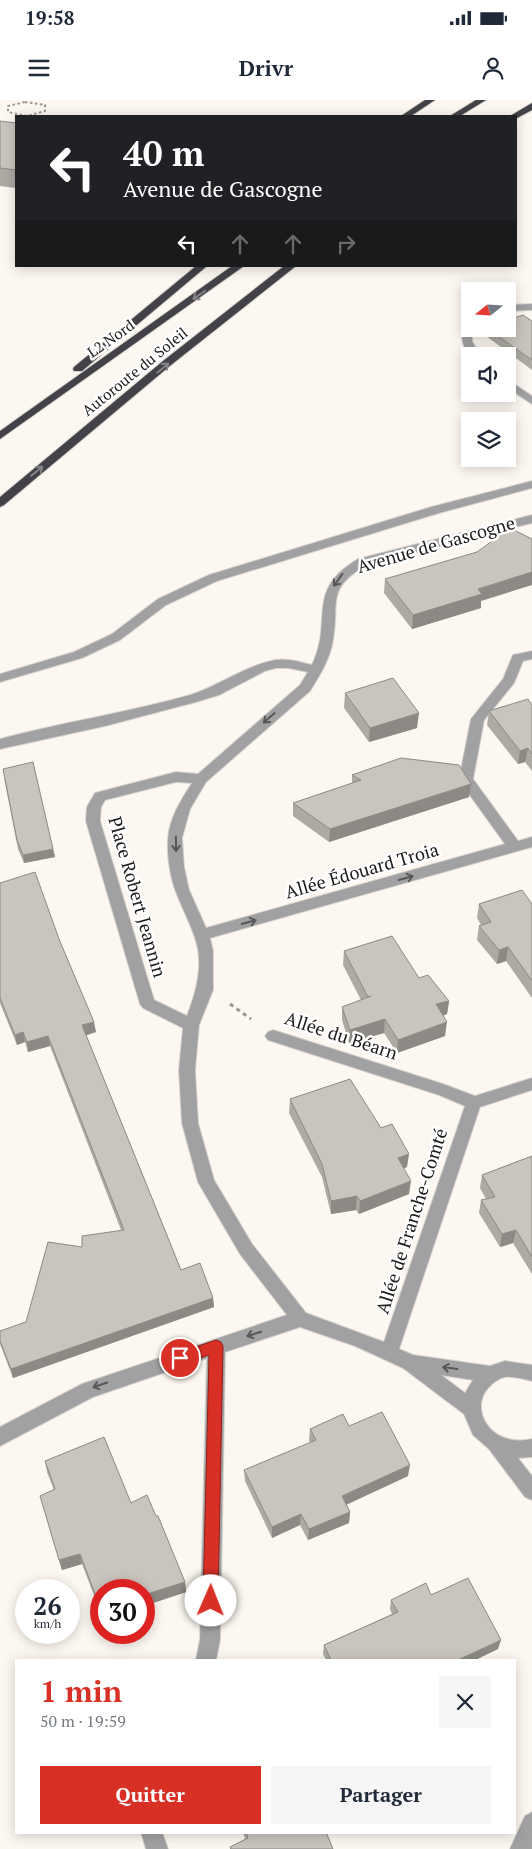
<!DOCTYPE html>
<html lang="fr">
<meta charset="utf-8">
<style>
:root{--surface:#fff;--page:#f6f6f7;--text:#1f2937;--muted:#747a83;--accent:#d93025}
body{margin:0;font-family:"PT Serif",serif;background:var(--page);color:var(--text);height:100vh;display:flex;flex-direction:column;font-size:19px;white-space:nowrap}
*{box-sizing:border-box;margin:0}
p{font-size:16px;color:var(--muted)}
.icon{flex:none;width:28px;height:28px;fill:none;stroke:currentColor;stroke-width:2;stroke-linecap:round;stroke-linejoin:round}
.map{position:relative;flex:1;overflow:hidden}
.sheet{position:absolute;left:15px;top:1559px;width:501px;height:175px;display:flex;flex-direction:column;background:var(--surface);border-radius:0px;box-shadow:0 2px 12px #0003}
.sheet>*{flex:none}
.top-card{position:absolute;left:15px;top:15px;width:502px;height:152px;border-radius:0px;box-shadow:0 2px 12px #0003;background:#202124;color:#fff;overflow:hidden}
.needle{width:32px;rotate:252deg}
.fabs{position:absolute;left:461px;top:182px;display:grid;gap:10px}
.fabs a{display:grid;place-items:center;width:55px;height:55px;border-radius:0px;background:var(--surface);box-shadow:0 2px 12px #0003;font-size:25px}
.speed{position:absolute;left:15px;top:1479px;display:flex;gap:10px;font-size:25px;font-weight:700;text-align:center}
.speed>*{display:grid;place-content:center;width:65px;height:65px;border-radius:50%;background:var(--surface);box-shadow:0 2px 12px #0003;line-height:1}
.speed small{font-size:12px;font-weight:400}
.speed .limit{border:8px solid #d22;background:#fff;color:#111}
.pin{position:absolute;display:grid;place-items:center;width:42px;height:42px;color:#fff;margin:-21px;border:2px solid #fff;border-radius:50%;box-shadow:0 1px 5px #0007}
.me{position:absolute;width:55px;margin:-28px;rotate:1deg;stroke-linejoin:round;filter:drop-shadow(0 0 4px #0008)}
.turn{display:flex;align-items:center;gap:18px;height:105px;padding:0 25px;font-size:22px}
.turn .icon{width:65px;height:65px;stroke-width:2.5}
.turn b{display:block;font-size:35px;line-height:42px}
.lanes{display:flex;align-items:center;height:48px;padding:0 25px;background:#0003;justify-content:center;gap:25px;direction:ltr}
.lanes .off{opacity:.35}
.round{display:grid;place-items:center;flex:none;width:52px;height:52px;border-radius:0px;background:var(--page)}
.headline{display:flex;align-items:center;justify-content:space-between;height:85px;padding:0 25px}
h1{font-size:30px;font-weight:700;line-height:38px;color:var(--accent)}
.button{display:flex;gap:10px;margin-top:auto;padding:10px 25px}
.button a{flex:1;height:58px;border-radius:0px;background:var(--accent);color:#fff;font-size:20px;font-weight:700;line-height:58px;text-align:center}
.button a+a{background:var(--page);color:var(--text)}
.status{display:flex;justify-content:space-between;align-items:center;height:35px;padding:0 25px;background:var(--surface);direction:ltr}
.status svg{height:14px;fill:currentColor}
header{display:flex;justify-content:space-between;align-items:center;height:65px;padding:0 25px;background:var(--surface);font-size:22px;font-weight:700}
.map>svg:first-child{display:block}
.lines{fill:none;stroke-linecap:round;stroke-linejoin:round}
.minor-casing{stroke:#d8d4cd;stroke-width:2}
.highway-casing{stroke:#d8d4cd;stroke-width:2}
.path-far1{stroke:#9a9792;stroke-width:2;stroke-dasharray:2.5 2.5;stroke-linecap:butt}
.path{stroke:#9a9792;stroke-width:3;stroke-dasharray:4 4;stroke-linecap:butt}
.minor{fill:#a1a1a4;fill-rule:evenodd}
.highway{fill:#424248;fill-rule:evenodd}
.wall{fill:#ada9a3}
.shaded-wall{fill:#8d8984}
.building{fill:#c9c4bd;stroke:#8d8984}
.oneway{stroke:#848488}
.oneway2{stroke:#585757}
.route{fill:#d93025;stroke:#8d1f18}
.labels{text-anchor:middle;stroke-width:5;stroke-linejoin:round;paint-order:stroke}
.far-street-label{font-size:15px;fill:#1c1b18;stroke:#fff}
.street-label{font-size:18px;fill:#1c1b18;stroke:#fff}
</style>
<div class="status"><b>19:58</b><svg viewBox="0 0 49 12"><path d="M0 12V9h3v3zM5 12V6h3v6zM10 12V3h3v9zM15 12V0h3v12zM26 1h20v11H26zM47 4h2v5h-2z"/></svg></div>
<header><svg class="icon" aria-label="menu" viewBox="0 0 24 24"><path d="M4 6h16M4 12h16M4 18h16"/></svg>Drivr<svg class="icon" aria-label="person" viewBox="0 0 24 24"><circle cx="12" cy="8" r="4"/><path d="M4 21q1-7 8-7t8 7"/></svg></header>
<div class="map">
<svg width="532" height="1749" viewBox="0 0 532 1749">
<rect width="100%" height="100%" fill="#fcf7f0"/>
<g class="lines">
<defs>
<path id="minor" d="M532,204v6l-24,1v-6z
M470,221v8h3l-1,12 8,15 -10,1c-8,-12 -11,-22 -4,-35z
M508,280l24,16v8l-24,-16z
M532,381v7l-93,25 -222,68 -51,24 -46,35 -38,18 -82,24v-8l74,-22 38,-18 46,-35 51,-24 222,-68z
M532,415v8l-166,42c-41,25 -26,36 -33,75 -3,19 -13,35 -23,51l-104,91 -16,27 -8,29 2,29 5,23 17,38 299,-84 -46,-64 12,-61 32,-40 10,-24 19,-4v8l-9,2 -9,22 -30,37 -11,59 45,62 14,-4v10l-322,91 3,13v39l-14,35 -4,45 3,53 16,57 38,64 54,69 78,29 81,-236 -26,-11 -171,-55 -3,-4 3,-4 5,-2 170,54 32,12 57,-18v12l-52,17 -81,242 14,6 77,11 15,-5 27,4v16c-9,-2 -18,-5 -27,-4 -5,1 -10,4 -14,8 -19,17 -9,45 14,53 9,3 18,3 27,1v18l-14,1 14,18v24l-7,-3 -36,-48 -16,-14 -9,-21 -61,-46 -48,-22 -55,-19 -75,25 -5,288 -4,20h-20l4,-20 7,-282 -114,39 -93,49v-19l82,-43 205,-69 -47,-61 -42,-72 -16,-59 -3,-53 4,-42 -40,-20 -3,-4 -54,-183 1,-14 8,-14 81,-21 22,2 102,-89 8,-13 -20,-4h-12l-11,3 -46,24 -23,7 -91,24 -105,23v-10c63,-17 127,-26 190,-44 29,-9 54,-29 85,-35 12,-2 25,2 37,5 22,-45 -8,-74 46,-106zM176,682l16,1c-11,17 -23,36 -24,56 -1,16 2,38 8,53 7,19 18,37 22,57 4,23 -3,46 -11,67l-33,-16 -54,-179 1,-14 4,-7zM441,1275l32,5 -8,13z
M532,1712v37h-22l15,-33z
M141,1732h21l6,17h-22z"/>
<path id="highway" d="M425,0h10l-24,16h-10z
M476,0h10l-26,16h-10z
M532,3v7l-15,8 -7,-2z
M196,166h11l-125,105h-8l-1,-2 1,-2z
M232,166h12l-244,173v-8z
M284,166h12l-125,99 -167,140 -4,2v-10l163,-136z"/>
</defs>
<!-- minor casing -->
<use href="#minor" class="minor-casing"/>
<!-- highway casing -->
<use href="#highway" class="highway-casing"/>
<!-- path-far1 -->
<path class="path-far1" d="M25,2l20,3v6l-18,5 -19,-4v-6z"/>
<!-- path -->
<path class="path" d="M230,904l21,15"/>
<!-- minor -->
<use href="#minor" class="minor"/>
<!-- highway -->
<use href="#highway" class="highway"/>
</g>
<!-- wall -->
<path class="wall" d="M0,21l16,2v65l-16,-2z
M532,221v49l-46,-34 1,-7h21z
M385,479l96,22v7l-69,21 -28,-36z
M345,593l72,35 -48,14 -25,-34z
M532,605v66l-7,-9 -7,2 -31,-39 2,-14z
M352,675l117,22 -140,45 -36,-26v-13l59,-20z
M4,678l49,71 2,8 -31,6 -6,-14z
M0,783l59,56 37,93 -10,3 95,235 32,28 1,9 -201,71 -13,-34v-13l26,-9 56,-75 39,-17 -71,-184 -22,6 -3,-10 -8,3 -17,-42z
M479,804h53v94l-26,-37 -9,3 -20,-24 2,-14 2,-1 -4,-7z
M344,851l75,27 30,23 -2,13 -4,2 2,20 -48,17 -13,-20 -35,10 -7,-23v-13l19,-7 -18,-35z
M290,999l91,29 26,39 -3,1 5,26 -50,20 -3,-4 -25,4 -9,-37 -33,-64z
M532,1056v118l-19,-31 -13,4 -21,-34 2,-13 5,-1 -6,-11 2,-13z
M349,1326l59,50 -62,29 4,7 -1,11 -41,17 -8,-15 -28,13 -27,-57 -1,-11 66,-27 -1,-3 1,-11z
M45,1361l86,42 25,13 29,66 1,10 -42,14v-16h-43v21h-1l-18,-47 -20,6 -19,-64 11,-16 -7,-18z
M431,1495l67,54 -23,11h-149l-3,-6 1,-9 68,-31 -2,-5 1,-9z
M243,1732h83l7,17h-103v-2l15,-8z"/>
<!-- shaded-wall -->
<path class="shaded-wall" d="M532,472v13l-51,16v7l-69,21 1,-14 65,-26z
M419,613l-2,15 -48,14 1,-14z
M528,648l-3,14 -7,2 2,-13z
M471,684l-2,13 -140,45 1,-13z
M53,749l2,8 -31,6 -1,-8z
M508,847l-2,14 -9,3 2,-14z
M449,901l-2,13 -13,4 2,-14z
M385,919l-1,14 -35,10 1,-13z
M94,922l2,10 -12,4 -2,-11z
M447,922l-2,14 -48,17 1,-13z
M23,932l2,10 -8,3 -2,-10z
M48,936l2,10 -22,6 -1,-10z
M409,1054l-2,13 -10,4 1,-13z
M411,1081l-2,13 -50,20 1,-13z
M357,1096l-1,14 -25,4v-13z
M516,1130l-3,13 -13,4 2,-13z
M213,1198l1,9 -201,71 -2,-9z
M410,1365l-2,11 -67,31 1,-11z
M350,1412l-1,11 -41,17 1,-11z
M301,1414l-1,11 -28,13v-11z
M80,1454l2,10 -20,6 -3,-10z
M185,1482l1,10 -42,14v-11z
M101,1500v11h-1l-2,-9z
M501,1540l-3,9 -23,11h-17z"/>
<!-- building -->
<path class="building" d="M0,21l16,2v47l-16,-2z
M523,215l9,6v39l-44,-31h20v-9z
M510,428l22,11v33l-54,17 4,5 -69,21 -28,-36 92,-27z
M393,578l26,35 -49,15 -25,-35z
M528,599l4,6v49l-4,-6 -8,3 -31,-40z
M401,658l58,7 12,19 -141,45 -37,-26 68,-23 -9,-5z
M33,662l20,87 -30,6 -6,-15 -14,-71z
M35,772l24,67 35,83 -12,3 99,245 19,-7 13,35 -202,71 -11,-28v-10l26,-9 22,-80 34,5v-11l42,-6 -76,-194 -21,6 -4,-10 -8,3 -15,-37v-115z
M522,790l10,14v77l-24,-34 -9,3 -20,-24 12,-4 -12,-18z
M392,836l27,42 9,-3 21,26 -13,3 11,18 -49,18 -13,-21 -35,11 -8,-23 29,-11 -3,1 -24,-46z
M350,979l31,49 11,-4 17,30 -11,4 13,23 -51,20 -3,-5 -26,5 -9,-37 -32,-65z
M532,1056v101l-16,-27 -14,4 -21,-34 14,-3 -13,-22z
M382,1312l28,53 -68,31 8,16 -41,17 -8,-15 -29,13 -28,-57 72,-30 -6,-11 33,-15 6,12z
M104,1337l27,66 16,-8 9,21h2l27,66 -41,13v-5h-43v10l-3,2 -18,-48 -21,6 -19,-64 15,-7 -10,-28z
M468,1478l33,62 -43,20h-127l-7,-15 74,-33 -7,-12 35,-17 5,12z
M246,1732h80l7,17h-102l-1,-2 18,-9z"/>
<!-- one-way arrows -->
<defs><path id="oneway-shaft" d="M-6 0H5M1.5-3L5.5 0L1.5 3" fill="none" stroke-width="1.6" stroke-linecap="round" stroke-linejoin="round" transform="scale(1.25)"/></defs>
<g class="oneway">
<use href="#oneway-shaft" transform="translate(199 195) rotate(145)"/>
<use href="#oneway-shaft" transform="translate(163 268) rotate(-40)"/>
<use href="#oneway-shaft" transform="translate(37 371) rotate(-40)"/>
</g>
<g class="oneway2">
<use href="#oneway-shaft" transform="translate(338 480) rotate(126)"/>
<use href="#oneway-shaft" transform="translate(269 618) rotate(139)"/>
<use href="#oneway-shaft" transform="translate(176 744) rotate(89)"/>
<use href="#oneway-shaft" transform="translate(406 778) rotate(-16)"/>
<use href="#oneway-shaft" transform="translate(249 822) rotate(-16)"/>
<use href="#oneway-shaft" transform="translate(254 1234) rotate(162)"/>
<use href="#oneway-shaft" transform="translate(450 1268) rotate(-172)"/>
<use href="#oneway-shaft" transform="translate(100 1285) rotate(161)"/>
</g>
<!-- route -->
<path class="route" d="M216,1240l5,2 2,4 -5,255 -2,5 -5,3 -5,-3 -3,-5 6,-246 -29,10 -5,-2 -2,-5 2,-4z"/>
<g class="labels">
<!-- far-street labels -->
<g class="far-street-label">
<text transform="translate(111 239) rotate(-35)" y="5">L2 Nord</text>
<text transform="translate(135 272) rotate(-39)" y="5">Autoroute du Soleil</text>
</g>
<!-- street labels -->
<g class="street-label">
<text transform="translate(436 445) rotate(-16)" y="6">Avenue de Gascogne</text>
<text transform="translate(362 771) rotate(-16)" y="6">Allée Édouard Troia</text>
<text transform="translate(137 797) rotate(74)" y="6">Place Robert Jeannin</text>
<text transform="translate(341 936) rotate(18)" y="6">Allée du Béarn</text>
<text transform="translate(412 1121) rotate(-72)" y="6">Allée de Franche-Comté</text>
</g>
</g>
</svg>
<div class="fabs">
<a><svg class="needle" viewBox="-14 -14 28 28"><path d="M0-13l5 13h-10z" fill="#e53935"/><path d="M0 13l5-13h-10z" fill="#747a83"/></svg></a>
<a><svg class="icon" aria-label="sound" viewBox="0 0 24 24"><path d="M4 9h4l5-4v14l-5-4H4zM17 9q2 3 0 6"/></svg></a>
<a><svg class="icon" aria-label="layers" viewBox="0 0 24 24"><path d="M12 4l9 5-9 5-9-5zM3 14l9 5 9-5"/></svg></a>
</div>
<div class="speed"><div>26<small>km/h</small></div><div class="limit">30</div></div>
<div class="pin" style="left:180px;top:1258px;background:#d93025"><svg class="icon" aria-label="arrive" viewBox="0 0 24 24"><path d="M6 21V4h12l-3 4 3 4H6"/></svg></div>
<svg class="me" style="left:211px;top:1501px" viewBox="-20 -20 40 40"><circle r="19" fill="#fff"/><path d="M0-13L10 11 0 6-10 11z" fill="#d93025"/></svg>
<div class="top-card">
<div class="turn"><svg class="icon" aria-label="left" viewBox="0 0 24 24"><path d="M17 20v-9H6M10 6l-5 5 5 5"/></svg><div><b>40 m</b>Avenue de Gascogne</div></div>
<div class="lanes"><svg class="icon" aria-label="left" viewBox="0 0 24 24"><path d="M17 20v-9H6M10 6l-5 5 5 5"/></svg><svg class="icon off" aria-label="ahead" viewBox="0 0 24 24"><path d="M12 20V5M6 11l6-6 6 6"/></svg><svg class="icon off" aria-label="ahead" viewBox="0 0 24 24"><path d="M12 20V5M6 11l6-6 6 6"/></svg><svg class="icon off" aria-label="right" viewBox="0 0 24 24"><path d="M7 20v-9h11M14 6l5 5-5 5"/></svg></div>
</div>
<section class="sheet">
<div class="headline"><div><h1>1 min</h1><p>50 m · 19:59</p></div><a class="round"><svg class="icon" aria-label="close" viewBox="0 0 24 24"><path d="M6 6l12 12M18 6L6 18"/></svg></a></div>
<div class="button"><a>Quitter</a><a>Partager</a></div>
</section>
</div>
